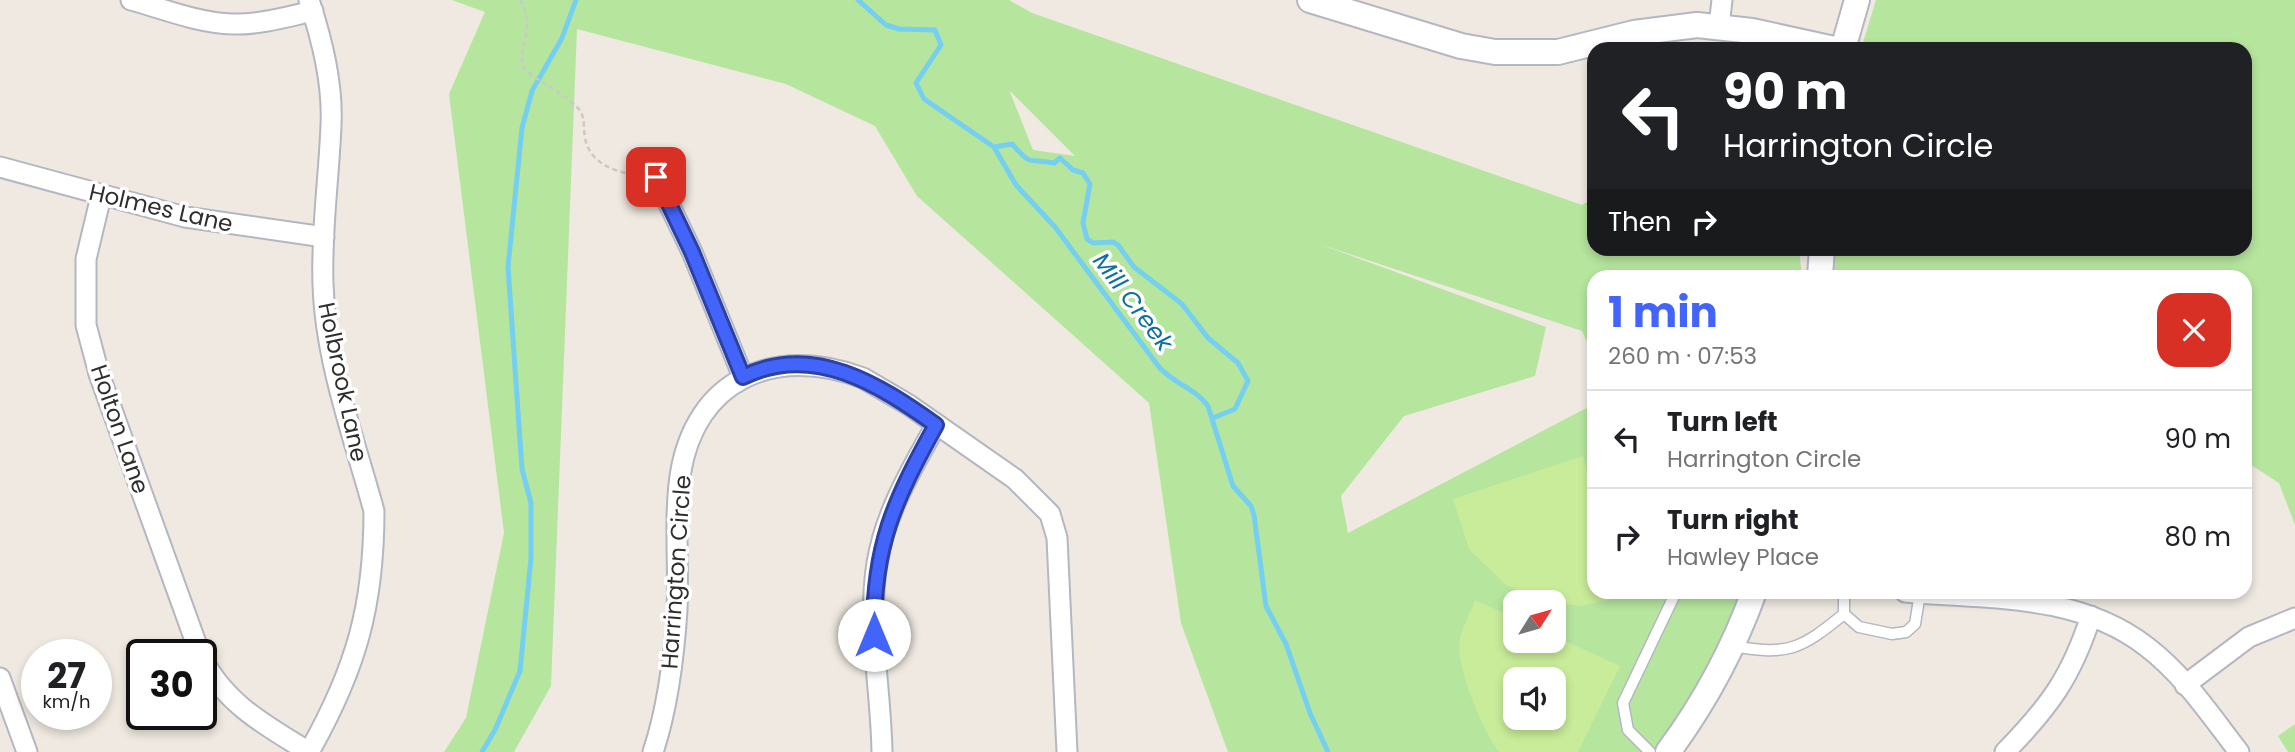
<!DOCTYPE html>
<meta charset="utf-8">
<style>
:root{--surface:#fff;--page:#f2f2f2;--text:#202124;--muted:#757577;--line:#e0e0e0;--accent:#4264fb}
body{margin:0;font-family:Poppins,sans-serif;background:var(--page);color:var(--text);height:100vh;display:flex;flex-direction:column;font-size:26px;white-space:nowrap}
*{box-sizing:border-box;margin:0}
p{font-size:23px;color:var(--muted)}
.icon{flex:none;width:38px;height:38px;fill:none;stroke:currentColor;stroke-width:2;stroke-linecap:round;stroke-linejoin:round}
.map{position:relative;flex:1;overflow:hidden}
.details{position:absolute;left:1587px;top:270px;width:665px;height:329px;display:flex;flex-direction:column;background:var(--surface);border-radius:21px;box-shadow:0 4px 10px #0003}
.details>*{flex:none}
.guide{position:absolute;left:1587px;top:42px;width:665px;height:214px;border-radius:21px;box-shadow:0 4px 10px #0003;background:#202124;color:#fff;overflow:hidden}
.needle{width:46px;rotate:53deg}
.controls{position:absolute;left:1503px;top:590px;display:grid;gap:14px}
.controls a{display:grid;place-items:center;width:63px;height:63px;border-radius:14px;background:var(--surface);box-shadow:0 4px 10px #0003;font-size:35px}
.speed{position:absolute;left:21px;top:639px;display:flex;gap:14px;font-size:35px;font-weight:700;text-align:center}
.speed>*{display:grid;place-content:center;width:91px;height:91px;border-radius:50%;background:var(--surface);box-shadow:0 4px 10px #0003;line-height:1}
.speed small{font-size:18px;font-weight:400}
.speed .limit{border:4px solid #111;border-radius:10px;background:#fff;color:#111}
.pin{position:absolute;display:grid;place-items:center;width:60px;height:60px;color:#fff;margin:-30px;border-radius:14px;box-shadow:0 4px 10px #0006}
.me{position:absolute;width:77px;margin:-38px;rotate:0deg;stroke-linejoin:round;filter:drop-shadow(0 0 5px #0008)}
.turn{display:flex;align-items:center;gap:24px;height:147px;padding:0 21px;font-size:32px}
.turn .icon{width:91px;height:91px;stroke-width:2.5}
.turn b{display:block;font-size:49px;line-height:60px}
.then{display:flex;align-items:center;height:66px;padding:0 21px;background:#0003;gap:14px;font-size:26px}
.round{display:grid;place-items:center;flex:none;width:74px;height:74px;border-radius:21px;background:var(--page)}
.headline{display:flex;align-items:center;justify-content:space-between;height:119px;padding:0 21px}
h1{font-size:42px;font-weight:700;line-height:52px;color:var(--accent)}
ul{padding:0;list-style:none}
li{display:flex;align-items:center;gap:21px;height:98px;padding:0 21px;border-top:2px solid var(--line)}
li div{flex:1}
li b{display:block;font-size:26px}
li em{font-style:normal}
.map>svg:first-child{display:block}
.green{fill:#b6e59e;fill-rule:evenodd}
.pitch{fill:#c9ec9a;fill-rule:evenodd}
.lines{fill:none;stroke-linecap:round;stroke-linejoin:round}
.stream{stroke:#75cff0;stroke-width:5}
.service-casing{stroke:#b4b7c1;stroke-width:13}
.minor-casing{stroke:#b4b7c1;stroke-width:23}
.tertiary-casing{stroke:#b4b7c1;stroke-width:28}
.path{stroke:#c9c9c9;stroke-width:2.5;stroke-dasharray:5 3.5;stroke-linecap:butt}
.service{stroke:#fff;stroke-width:10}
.minor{stroke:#fff;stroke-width:19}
.tertiary{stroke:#fff;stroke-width:24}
.route-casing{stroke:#2b41a3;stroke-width:18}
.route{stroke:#4264fb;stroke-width:12}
.labels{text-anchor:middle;stroke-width:7;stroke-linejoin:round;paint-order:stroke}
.street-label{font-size:23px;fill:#2e2e2e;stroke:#fff}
.water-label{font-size:24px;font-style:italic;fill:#0d6fa3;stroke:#fff}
</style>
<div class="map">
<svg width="2295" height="752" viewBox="0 0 2295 752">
<rect width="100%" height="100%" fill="#efe9e1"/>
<!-- green -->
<path class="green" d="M452,0h557l23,13 550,192 12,-7v50l205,1 3,27h-208v81l-12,-26 -263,-87 227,83 -11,49 -131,40 -63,80 7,37 246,-129v188h165l-105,160h-426l-47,-129 -32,-220 -232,-207 -42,-70 -89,-42 -209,-55 -26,657 -37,66h-70l22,-34 38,-185 -55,-439 36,-82zM1010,92h1l64,64 -42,-6zM1516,602h38v38h-38zM1516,679h38v39h-38z
M1876,0h419v525l-16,-42 -34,-22v-185h-411l2,-27 409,-1v-199h-384z
M2295,724v28h-7l-10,-16z"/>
<!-- pitch -->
<path class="pitch" d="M1583,456l11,44v92h23l2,6 -39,8 -39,-5 -36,-17 -36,-35 -16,-50z
M1475,600l40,18 1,22h38v-4l66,30 -42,86h-79c-16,-21 -44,-86 -39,-112 2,-13 11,-28 15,-40zM1516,679h38v39h-38z"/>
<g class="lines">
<!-- stream -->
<path class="stream" d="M858,0l28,25 13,4 36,1 6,15 -25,38 8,16 70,48 22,38 39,42 104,140c15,17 36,21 49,39l25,80 18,20 3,9 12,91 20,38 24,69 18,39
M994,147l18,-3c21,23 14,14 42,19l6,-5 13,12 10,3 7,11 -7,39 4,16 6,4 20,-1 5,3 16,22 48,37 26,34 30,25 10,18 -13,28 -22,9
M482,752l13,-22 25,-59 11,-113v-55l-9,-34 -14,-202 14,-139 10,-37 30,-53 14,-38"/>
<defs>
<path id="service" d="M1844,592v22l15,13 33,7 14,-2 9,-8 5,-31
M1733,646c56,10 68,3 111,-32
M1650,752l-22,-22 -5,-27 53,-111"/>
<path id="minor" d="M131,0c33,9 67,23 101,24 27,1 54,-7 81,-13
M1719,26l3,-26
M0,167l185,50 139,20
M656,177l36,75 51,125
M101,196l-15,63v66l13,49 101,280
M1905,592c82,7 173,1 242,55 37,28 64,69 92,105
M201,656c23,47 65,70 108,96
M0,678l27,74
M2185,685l64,-48 46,-19
M309,752c47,-83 65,-146 65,-241 -20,-73 -49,-151 -51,-227 -2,-53 6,-106 8,-159 2,-42 -9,-85 -22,-125
M653,752c15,-45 21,-95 24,-142 2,-44 -3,-90 3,-134 15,-98 95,-131 183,-98l46,27 106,74 35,35 7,24 10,214
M882,752c-1,-63 -15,-126 -5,-189 8,-50 35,-95 59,-138
M2005,752c45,-46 66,-75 86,-136"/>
<path id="tertiary" d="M1310,0l151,46 34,6h63l76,-19 63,-8 55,6 82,18
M1843,49l14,-49
M1820,276l2,-28
M1668,752c37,-50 65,-102 86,-160"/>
</defs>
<!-- service casing -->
<use href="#service" class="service-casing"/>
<!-- minor casing -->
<use href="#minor" class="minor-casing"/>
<!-- tertiary casing -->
<use href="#tertiary" class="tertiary-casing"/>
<!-- path -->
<path class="path" d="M520,0c17,27 -3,45 3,68 16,15 38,23 54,39 9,9 6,19 8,31 5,26 31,35 55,37"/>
<!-- service -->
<use href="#service" class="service"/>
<!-- minor -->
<use href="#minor" class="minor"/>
<!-- tertiary -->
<use href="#tertiary" class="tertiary"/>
</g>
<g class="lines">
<defs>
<path id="route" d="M656,177l36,75 51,125c70,-35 137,8 193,48 -42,76 -63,121 -62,210"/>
</defs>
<!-- route casing -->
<use href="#route" class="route-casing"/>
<!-- route -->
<use href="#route" class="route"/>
</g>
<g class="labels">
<!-- street labels -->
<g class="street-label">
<text transform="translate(161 208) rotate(13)" y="8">Holmes Lane</text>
<text transform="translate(343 382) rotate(78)" y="8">Holbrook Lane</text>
<text transform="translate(120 429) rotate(71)" y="8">Holton Lane</text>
<text transform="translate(676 572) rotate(-86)" y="8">Harrington Circle</text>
</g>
<!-- water labels -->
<g class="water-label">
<text transform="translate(1133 302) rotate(53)" y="8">Mill Creek</text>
</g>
</g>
</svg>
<div class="controls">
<a><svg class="needle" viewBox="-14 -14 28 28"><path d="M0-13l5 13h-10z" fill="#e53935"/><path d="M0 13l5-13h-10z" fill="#757577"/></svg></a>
<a><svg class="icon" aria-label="sound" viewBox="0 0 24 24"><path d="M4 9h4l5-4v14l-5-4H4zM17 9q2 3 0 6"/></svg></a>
</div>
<div class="speed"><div>27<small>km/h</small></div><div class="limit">30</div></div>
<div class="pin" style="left:656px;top:177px;background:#d93025"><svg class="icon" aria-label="arrive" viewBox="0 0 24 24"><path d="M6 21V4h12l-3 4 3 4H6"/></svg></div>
<svg class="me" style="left:874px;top:635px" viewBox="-20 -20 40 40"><circle r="19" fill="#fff"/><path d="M0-13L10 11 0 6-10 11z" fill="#4264fb"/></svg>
<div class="guide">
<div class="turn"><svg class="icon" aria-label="left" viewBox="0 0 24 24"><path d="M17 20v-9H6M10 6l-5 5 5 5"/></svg><div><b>90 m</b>Harrington Circle</div></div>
<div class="then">Then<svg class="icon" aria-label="right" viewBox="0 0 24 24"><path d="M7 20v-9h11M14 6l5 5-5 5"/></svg></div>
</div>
<section class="details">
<div class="headline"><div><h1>1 min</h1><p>260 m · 07:53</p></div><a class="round" style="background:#d93025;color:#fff"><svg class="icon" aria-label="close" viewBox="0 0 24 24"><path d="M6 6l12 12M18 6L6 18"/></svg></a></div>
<ul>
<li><svg class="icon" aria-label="left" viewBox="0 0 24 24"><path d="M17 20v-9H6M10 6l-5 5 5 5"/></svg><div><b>Turn left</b><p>Harrington Circle</p></div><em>90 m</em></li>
<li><svg class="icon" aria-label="right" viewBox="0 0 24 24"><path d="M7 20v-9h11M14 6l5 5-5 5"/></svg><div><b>Turn right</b><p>Hawley Place</p></div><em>80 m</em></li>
</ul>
</section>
</div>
